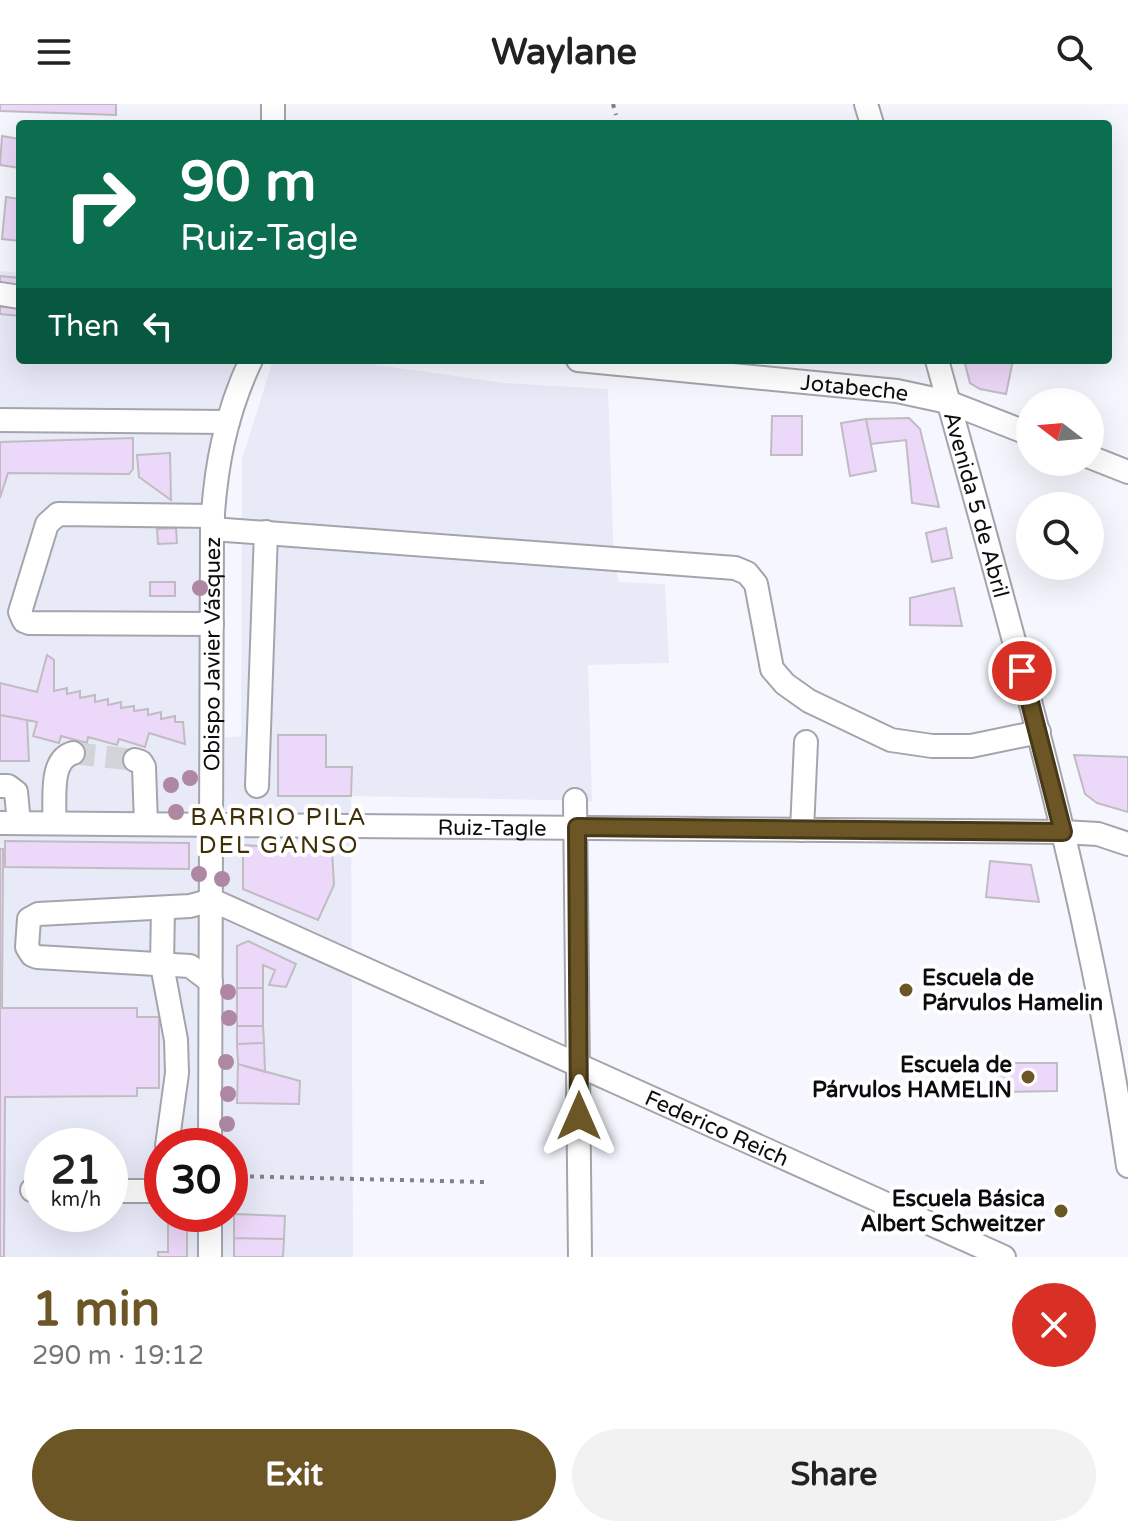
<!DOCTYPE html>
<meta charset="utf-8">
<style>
:root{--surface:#fff;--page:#f2f2f2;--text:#222;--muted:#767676;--accent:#6c5625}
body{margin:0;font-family:"Varela Round",sans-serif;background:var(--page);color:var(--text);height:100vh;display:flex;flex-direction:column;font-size:30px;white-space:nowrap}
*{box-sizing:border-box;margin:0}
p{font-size:26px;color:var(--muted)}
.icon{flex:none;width:44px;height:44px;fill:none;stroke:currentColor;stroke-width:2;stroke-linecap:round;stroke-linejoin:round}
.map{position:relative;height:1153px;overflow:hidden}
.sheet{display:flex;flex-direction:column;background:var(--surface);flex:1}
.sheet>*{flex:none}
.guide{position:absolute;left:16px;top:16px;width:1096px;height:244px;border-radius:8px;box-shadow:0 8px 32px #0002;background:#0b6e4f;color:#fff;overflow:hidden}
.needle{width:52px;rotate:286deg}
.controls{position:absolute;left:1016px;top:284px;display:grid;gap:16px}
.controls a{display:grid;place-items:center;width:88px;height:88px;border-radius:50%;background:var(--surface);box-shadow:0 8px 32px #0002;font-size:40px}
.speed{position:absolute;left:24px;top:1024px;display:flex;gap:16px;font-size:40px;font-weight:700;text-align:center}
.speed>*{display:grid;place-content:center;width:104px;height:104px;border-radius:50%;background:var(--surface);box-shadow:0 8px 32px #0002;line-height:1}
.speed small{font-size:20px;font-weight:400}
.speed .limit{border:12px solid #d22;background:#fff;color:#111}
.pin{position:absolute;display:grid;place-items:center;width:68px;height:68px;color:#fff;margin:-34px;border:4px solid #fff;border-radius:50%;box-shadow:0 2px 8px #0007}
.me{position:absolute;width:88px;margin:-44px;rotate:0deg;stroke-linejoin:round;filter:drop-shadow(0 0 6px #0008)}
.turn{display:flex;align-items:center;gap:28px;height:168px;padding:0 32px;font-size:36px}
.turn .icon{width:104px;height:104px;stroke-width:2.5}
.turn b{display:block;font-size:56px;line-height:68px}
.then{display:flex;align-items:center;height:76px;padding:0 32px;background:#0003;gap:16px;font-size:30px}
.round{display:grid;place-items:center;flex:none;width:84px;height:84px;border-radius:42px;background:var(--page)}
.head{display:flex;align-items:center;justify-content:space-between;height:136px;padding:0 32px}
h1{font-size:48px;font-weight:700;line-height:60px;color:var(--accent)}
.button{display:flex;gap:16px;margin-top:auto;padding:16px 32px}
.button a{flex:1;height:92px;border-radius:48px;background:var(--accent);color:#fff;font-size:32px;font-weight:700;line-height:92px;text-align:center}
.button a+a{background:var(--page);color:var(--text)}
header{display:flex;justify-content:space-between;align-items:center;height:104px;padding:0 32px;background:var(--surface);font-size:36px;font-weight:700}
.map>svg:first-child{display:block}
.built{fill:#e9eaf8;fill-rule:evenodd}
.building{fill:#ecd8f8;stroke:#c0bcc2;stroke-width:2}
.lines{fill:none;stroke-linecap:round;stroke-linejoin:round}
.minor-tunnel{stroke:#d3d4da;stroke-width:22;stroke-dasharray:22 11;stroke-linecap:butt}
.minor-casing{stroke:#a4a5ac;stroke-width:26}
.path{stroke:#808186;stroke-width:4;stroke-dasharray:4 6;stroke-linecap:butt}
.minor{stroke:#fff;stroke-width:22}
.tree{fill:#ae88a2}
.route-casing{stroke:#463818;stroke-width:20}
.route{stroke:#6c5625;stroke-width:14}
.poi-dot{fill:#6c5625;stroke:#fff;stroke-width:3}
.labels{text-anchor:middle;stroke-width:8;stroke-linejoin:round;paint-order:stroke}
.street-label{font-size:22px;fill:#0d0d10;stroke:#fff}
.poi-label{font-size:22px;font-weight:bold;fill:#0d0d10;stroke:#fff;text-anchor:end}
.neighbourhood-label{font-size:24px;letter-spacing:2px;fill:#402f06;stroke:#fff}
</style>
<header><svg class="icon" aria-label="menu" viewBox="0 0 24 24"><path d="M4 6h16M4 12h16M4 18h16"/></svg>Waylane<svg class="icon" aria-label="search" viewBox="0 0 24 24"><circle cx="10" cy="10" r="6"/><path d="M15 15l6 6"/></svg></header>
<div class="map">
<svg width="1128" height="1153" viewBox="0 0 1128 1153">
<rect width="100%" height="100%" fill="#f6f7fe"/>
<!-- built -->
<path class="built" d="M0,167l20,2v87h231l-33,141 -6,238 29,-3 1,-277 31,-99h69l163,23 103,6 6,172 5,21 46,2 4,79 -81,2 4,136 -241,-5 2,461h-353zM42,1042h68v68h-68zM162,1042h68v68h-68z"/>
<!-- building -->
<path class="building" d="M0,0h116v11l-116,-4z
M2,32l18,3v29l-20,-3z
M6,93l14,2v42l-18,-2z
M0,172l20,2v38l-20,-2z
M964,256h49l-7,34 -26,-5 -10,-6z
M772,312h30v39h-31z
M909,314l11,11 19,78 -27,-4 -6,-63 -35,4 -5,-25z
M866,315l10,52 -26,5 -9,-53z
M133,334v31l-4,5 -121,-1 -8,25v-56z
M170,349l1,47 -32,-23 -2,-22z
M176,424l1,15 -19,1 -1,-15z
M946,424l6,30 -20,4 -6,-29z
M150,478h25v14h-25z
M954,484l8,38 -52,-1v-27z
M47,551l7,5v31l13,-3v6l13,-3v7l15,-3v7l13,-3v6l13,-3v6l13,-2v5l14,-2v6l13,-3v7l14,-3v6h8l2,22 -36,-11 -4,14 -26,-8 -2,6 -29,-8 -1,6 -26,-7 -2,7 -26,-7 4,-14 -37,-7v-32l37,9z
M0,611l27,5 2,41h-29z
M278,631h48v32h26l-1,29h-73z
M1074,651l54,2v55l-31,-9 -12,-9z
M5,737l184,2v26l-184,-2z
M243,741l89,6 2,34 -16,35 -75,-31z
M0,745h3l-1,159h135v9h22v71h-22v8l-132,1 -1,160h-4z
M990,757l41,4 8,37 -53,-5z
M248,837l48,23 -10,23 -17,-2 6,-15 -12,-5v23h-26v-42z
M237,884h26v38h-26z
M237,922h26l1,17 -27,1z
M264,939l1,29 -27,-8 -1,-20z
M998,959h59v28l-59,1z
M238,960l62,17 -1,23 -62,-1z
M234,1110l51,2 -1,23 -50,-1z
M168,1116h19v37h-29v-5h10z
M234,1134l50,1 -1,18h-49z"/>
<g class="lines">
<!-- minor-tunnel -->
<path class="minor-tunnel" d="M73,649l62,7"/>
<defs>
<g id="minor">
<path d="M273,0v20"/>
<path d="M866,0l6,20"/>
<path d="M0,190l20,3"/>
<path id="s1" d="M578,256l319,31 51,11 82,32"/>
<path id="s2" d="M937,256c73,266 152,532 191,806"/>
<path d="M0,316l228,2"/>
<path d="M1090,353l38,15"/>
<path d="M212,425l523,39 12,5 9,11 16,85 13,15 24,17 82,39 41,6h39l68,-14"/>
<path d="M212,520l-183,-1 -5,-2 -4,-9 27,-88 11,-10 155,2"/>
<path d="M135,656l6,2 3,5 2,57"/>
<path d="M0,682h8l8,6 3,31"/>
<path d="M257,682l9,-254"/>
<path d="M575,696l5,457"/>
<path id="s3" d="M0,719l1063,9 35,2 30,10"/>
<path d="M54,719c2,-21 -6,-63 19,-70"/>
<path d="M802,726l4,-88"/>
<path d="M163,804l-1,57 14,75 1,33 -10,73"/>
<path id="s4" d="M211,878l-21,-16 -153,-9 -5,-2 -5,-8 2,-28 9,-5 152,-8 22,-6 792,357"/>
<path id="s5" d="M210,1042l2,-617c3,-60 13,-114 39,-169"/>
<path d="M32,1086h10"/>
<path d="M110,1087h52"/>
<path d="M210,1153v-43"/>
</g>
</defs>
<!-- minor casing -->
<use href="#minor" class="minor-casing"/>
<!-- path -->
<path class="path" d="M613,0l3,11
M230,1072l254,6"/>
<!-- minor -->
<use href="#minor" class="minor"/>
</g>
<!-- trees -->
<g class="tree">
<circle cx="200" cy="484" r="8"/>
<circle cx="190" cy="674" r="8"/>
<circle cx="171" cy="681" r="8"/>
<circle cx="176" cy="708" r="8"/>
<circle cx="199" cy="770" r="8"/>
<circle cx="222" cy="775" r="8"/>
<circle cx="228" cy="888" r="8"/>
<circle cx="229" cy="914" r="8"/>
<circle cx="226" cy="958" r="8"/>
<circle cx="228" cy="990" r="8"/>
<circle cx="227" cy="1020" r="8"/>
</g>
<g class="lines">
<defs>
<path id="route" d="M579,1012l-2,-289 486,5 -41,-161"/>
</defs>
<!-- route casing -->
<use href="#route" class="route-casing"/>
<!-- route -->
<use href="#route" class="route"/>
</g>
<!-- markers -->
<g class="poi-dot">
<circle cx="906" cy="886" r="8"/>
<circle cx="1028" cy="973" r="8"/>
<circle cx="1061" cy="1107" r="8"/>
</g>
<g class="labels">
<!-- street labels -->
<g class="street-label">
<text dy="8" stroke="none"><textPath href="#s1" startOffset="278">Jotabeche</textPath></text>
<text dy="8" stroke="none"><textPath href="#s2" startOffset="150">Avenida 5 de Abril</textPath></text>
<text dy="8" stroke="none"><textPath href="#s5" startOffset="492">Obispo Javier Vásquez</textPath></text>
<text dy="8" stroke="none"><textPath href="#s3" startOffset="492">Ruiz-Tagle</textPath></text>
<text dy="8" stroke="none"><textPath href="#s4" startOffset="962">Federico Reich</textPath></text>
</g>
<!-- poi labels -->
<g class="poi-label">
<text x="922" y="881" text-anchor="start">Escuela de<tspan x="922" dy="25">Párvulos Hamelin</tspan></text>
<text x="1012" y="968">Escuela de<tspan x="1012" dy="25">Párvulos HAMELIN</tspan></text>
<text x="1045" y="1102">Escuela Básica<tspan x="1045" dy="25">Albert Schweitzer</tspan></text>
</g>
<!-- neighbourhood labels -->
<g class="neighbourhood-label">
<text x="279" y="721">BARRIO PILA<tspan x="279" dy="28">DEL GANSO</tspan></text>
</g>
</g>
</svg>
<div class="controls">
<a><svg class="needle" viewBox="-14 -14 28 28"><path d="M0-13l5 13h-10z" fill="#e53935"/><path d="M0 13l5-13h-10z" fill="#767676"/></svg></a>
<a><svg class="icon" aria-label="search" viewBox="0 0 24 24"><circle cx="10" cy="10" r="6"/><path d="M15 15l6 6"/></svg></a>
</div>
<div class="speed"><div>21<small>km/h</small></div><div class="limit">30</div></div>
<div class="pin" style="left:1022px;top:567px;background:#d93025"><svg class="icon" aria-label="arrive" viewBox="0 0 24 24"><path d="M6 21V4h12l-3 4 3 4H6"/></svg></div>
<svg class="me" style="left:579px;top:1012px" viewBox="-20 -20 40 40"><path d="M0-17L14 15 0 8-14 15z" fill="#6c5625" stroke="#fff" stroke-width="4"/></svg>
<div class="guide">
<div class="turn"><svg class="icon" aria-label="right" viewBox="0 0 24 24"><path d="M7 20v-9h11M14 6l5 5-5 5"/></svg><div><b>90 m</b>Ruiz-Tagle</div></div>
<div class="then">Then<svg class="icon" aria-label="left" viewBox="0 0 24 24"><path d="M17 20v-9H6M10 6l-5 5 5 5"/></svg></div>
</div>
</div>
<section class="sheet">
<div class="head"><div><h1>1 min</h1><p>290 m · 19:12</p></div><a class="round" style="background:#d93025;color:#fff"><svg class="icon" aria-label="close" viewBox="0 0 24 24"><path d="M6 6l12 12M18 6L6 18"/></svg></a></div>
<div class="button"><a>Exit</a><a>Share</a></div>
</section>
